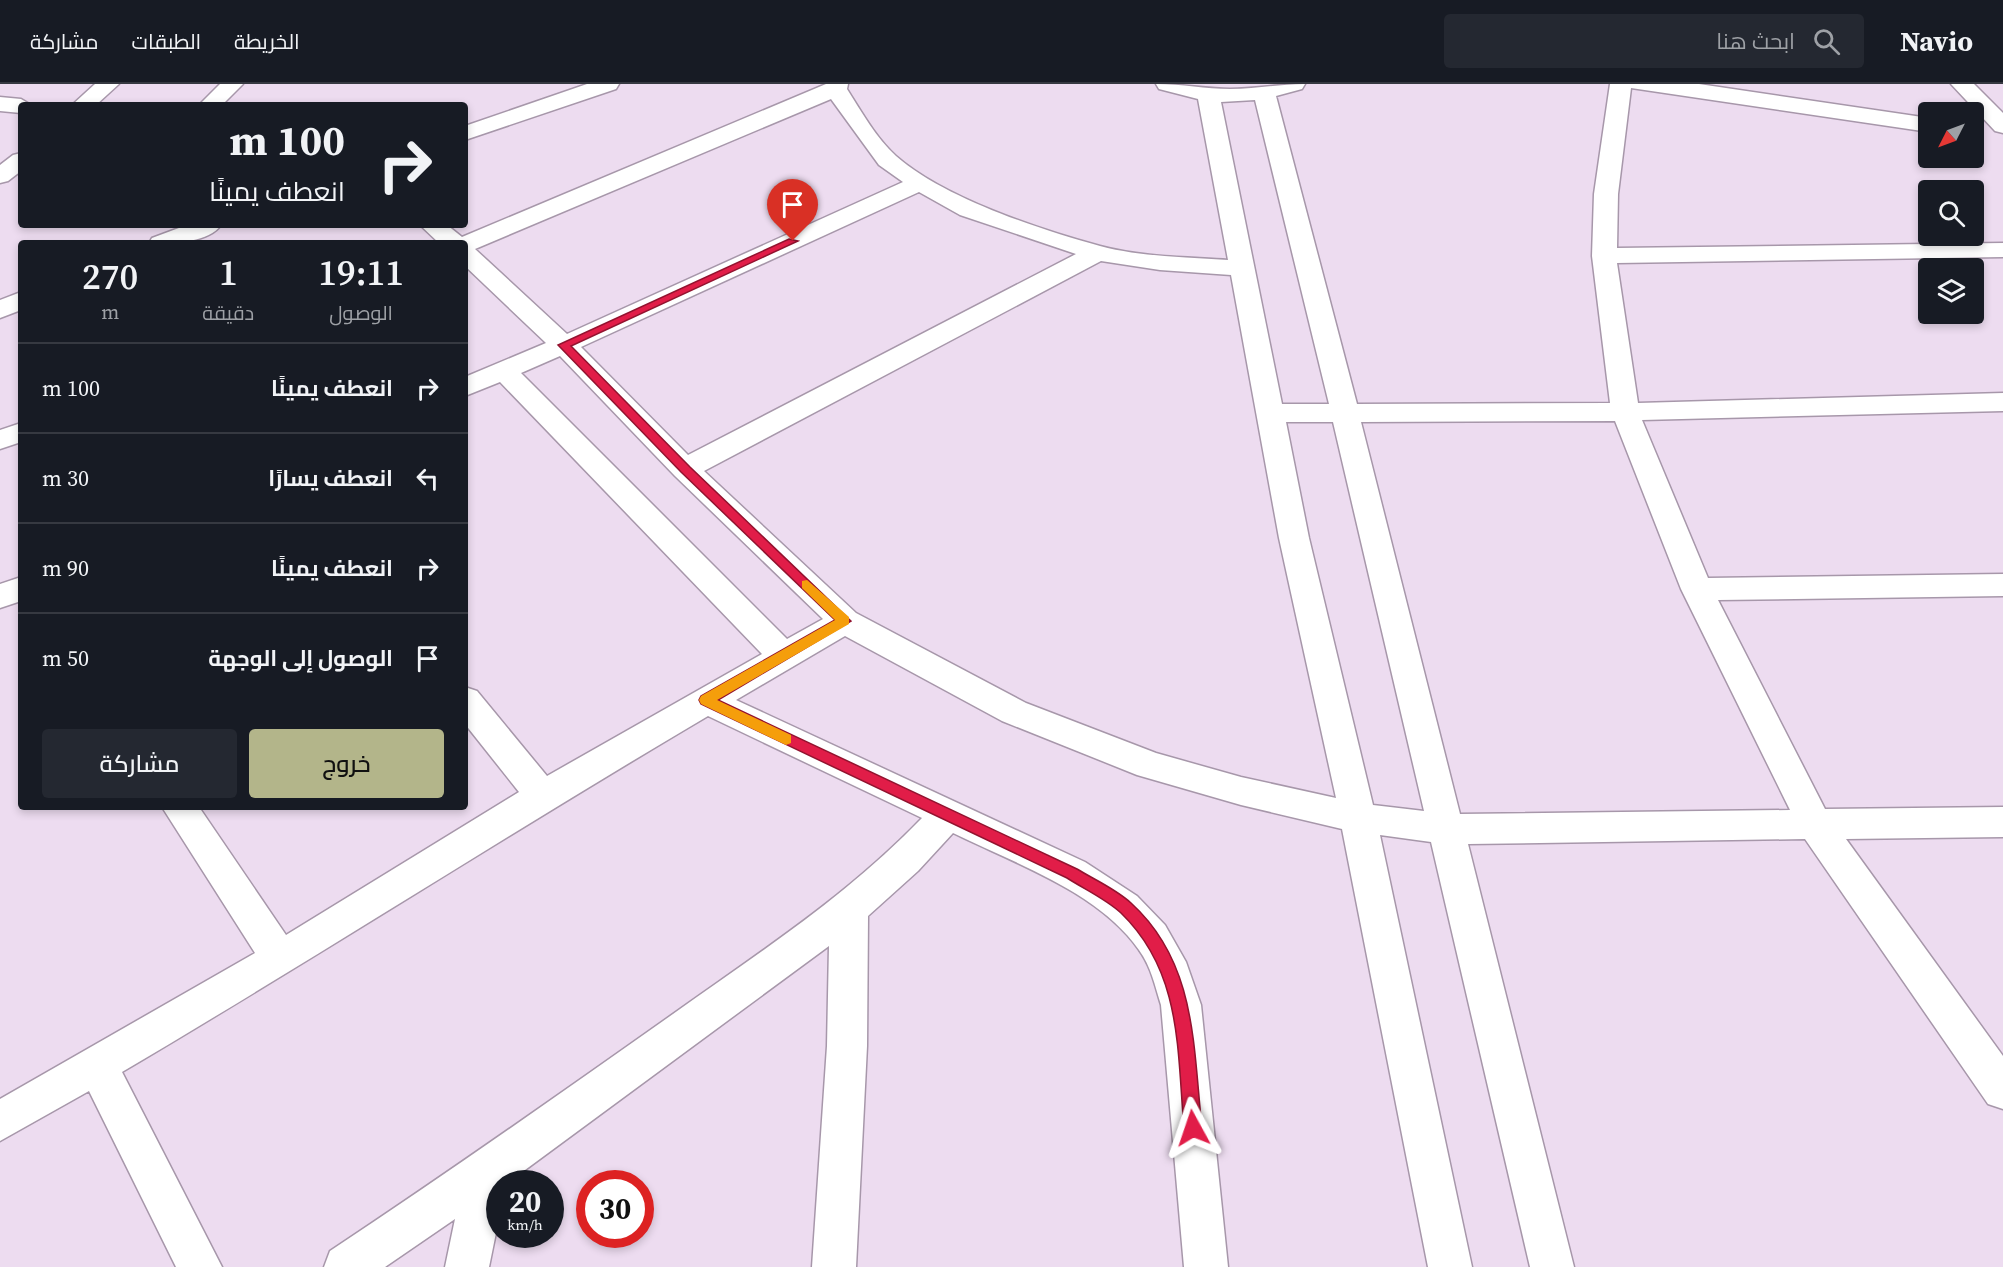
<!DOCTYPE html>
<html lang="ar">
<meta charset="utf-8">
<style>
:root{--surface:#171b24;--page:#242831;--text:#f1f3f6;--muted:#9ea1a6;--line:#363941;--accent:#b3b58a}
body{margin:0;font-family:"Source Serif 4",Cairo,serif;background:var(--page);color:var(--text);direction:rtl;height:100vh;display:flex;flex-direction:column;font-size:22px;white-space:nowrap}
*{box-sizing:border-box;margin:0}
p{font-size:20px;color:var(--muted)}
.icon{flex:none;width:33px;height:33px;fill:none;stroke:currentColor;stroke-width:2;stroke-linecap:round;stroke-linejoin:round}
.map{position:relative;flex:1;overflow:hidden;direction:ltr}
.sheet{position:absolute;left:18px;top:156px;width:450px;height:570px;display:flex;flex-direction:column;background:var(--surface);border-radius:6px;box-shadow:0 3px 9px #0003;direction:rtl}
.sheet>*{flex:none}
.top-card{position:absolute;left:18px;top:18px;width:450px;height:126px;border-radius:6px;box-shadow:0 3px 9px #0003;direction:rtl;background:#171b24;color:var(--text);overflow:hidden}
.needle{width:39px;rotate:228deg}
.tools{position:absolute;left:1918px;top:18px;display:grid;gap:12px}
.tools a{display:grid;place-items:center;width:66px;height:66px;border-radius:6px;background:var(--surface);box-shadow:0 3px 9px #0003;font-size:30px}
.speed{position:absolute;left:486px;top:1086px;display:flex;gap:12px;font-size:30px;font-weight:700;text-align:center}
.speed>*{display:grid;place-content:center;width:78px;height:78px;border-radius:50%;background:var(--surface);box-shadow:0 3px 9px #0003;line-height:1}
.speed small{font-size:15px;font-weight:400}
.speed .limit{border:9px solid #d22;background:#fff;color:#111}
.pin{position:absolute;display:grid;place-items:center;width:51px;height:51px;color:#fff;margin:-62px -26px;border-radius:50% 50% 50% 0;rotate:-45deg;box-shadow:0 0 6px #0007}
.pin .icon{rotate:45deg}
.me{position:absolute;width:66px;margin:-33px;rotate:355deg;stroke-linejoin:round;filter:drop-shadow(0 0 4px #0008)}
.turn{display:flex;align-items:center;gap:21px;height:126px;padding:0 24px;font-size:27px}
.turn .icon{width:78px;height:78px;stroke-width:2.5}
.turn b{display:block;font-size:42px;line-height:51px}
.eta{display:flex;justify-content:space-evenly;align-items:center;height:102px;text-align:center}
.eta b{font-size:36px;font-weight:600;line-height:42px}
.primary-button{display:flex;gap:12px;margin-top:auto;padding:12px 24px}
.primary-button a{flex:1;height:69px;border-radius:6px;background:var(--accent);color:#111;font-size:24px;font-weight:600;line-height:69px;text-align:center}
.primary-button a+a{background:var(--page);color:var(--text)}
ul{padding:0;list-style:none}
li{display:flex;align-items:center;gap:18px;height:90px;padding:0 24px;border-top:2px solid var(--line)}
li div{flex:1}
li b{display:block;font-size:22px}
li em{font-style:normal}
header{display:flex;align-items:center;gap:36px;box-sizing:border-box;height:84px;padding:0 30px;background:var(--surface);border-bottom:2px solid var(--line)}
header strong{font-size:28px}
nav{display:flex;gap:33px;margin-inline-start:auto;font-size:21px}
.search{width:420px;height:54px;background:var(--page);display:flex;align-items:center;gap:15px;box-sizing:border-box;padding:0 21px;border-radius:6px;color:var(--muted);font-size:22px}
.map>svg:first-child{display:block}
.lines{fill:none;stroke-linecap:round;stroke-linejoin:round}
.minor-casing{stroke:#a797aa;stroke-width:3}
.minor{fill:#fff;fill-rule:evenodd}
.route{fill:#e11d48;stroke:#92132f;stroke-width:1.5}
.slow{fill:#f59e0b}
</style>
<header>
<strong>Navio</strong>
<div class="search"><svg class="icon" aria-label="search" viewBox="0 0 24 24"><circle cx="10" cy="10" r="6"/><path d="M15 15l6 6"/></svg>ابحث هنا</div>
<nav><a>الخريطة</a><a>الطبقات</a><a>مشاركة</a></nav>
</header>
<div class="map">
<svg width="2003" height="1183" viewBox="0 0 2003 1183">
<rect width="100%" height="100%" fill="#eddcf0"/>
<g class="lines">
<defs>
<path id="minor" d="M95,0h24l-23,21h-24z
M220,0h23l-21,21h-23z
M587,0h32l-3,5 -151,51v-14z
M826,0h22l-1,5c14,22 29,49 49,67 48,42 142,73 204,90 41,11 86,11 128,14l-30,-161 -39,-10 -3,-5c26,0 50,5 74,5 26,0 49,-5 75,-5l-3,5 -26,7 81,308 253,-1 -18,-147 2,-62 16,-110h89l230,34v14l-298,-44 -13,106 -1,54 386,-5v14l-386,6 21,140 365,-10v18l-361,9 66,158 295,-4v22l-285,4 107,209 178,-2v30l-157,2 157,217v53l-15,-5 -183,-265 -337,5 106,423h-44l-99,-425 -51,-7 92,432h-44l-86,-438 -101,-24 -104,-30 -135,-54 -157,-85 -109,64 349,162 52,34 28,29 21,37 15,43 27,262h-44l-23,-262c-6,-19 -10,-39 -22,-55 -40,-58 -125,-87 -186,-117l-35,38 -50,45 -1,130 -11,221h-44l15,-221 2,-100 -323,238h-6v29l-11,54h-44l10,-48 -70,48h-61l6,-16c116,-77 230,-157 343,-237 87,-62 174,-118 249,-196l-214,-102c-197,116 -389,240 -586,356l100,195h-46l-87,-176 -89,50v-42l255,-146 -93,-146h37l87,128 233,-143 -54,-68v-37l12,4 70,85 215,-122 -262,-272 -35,14v-19l81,-34 -81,-77v-23h-26l-19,-18h27l15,12zM831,15l48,66 24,17 -336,152 -92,-85zM1255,16l74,304h-47l-61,-302zM919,108l41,23 116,39 -388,201 -107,-108zM1101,177l59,9 71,5 48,263 57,260 -95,-21 -85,-24 -130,-50 -170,-90 -152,-142zM560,272l115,120 148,143 -36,20 -266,-266zM1615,337l66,168 109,221 -330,4 -99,-392zM1286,338h47l91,389 -51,-6 -64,-267z
M1951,0h23l29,29v20l-8,-2z
M0,13l21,2 10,6h-10v8l-21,-2z
M21,69v18l-13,10 -8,2v-18l13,-10z
M187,141h34c-13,19 -52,18 -72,18l3,-5z
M21,208v18l-21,8v-18z
M21,339v19l-21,7v-19z
M21,493v24l-21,7v-24z"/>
</defs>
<!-- minor casing -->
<use href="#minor" class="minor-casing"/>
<!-- minor -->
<use href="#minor" class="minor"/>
</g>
<!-- route -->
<path class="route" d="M789,155l9,2 -227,105 119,121 161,154 -133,79 359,169c18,11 39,20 54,34 66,60 62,144 71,225l-3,6 -6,3 -6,-3 -3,-6c-7,-79 -2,-156 -63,-215 -15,-14 -37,-24 -54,-35l-366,-174 -2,-4 2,-4 134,-76 -154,-148 -123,-127z"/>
<!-- slow -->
<path class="slow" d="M807,496l42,37v7l-132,76 74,35v8l-5,2 -85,-41 -2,-4 2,-4 134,-76 -33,-32v-7z"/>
</svg>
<div class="tools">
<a><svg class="needle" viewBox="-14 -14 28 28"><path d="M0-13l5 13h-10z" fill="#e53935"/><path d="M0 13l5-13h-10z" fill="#9ea1a6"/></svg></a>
<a><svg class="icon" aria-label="search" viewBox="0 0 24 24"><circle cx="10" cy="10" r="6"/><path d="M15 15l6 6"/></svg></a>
<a><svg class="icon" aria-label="layers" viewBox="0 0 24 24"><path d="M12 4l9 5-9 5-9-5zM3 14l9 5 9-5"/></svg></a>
</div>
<div class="speed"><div>20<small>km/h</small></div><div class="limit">30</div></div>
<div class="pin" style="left:793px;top:157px;background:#d93025"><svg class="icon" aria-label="arrive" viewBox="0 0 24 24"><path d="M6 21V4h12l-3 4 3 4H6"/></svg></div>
<svg class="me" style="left:1193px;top:1044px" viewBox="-20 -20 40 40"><path d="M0-17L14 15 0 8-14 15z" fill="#e11d48" stroke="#fff" stroke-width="4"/></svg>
<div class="top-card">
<div class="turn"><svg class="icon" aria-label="right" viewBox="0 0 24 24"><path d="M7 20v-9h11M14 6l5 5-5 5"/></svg><div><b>100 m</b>انعطف يمينًا</div></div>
</div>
<section class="sheet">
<div class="eta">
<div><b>19:11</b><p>الوصول</p></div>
<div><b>1</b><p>دقيقة</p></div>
<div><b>270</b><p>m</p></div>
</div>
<ul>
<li><svg class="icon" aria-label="right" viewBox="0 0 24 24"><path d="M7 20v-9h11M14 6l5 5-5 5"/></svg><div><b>انعطف يمينًا</b></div><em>100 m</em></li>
<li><svg class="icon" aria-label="left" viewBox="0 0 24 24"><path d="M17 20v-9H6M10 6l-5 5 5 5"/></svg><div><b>انعطف يسارًا</b></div><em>30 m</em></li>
<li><svg class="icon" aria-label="right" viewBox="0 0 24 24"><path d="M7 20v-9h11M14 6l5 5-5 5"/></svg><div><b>انعطف يمينًا</b></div><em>90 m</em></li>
<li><svg class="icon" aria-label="arrive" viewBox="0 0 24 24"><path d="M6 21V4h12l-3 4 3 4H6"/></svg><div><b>الوصول إلى الوجهة</b></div><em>50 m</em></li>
</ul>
<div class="primary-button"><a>خروج</a><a>مشاركة</a></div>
</section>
</div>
